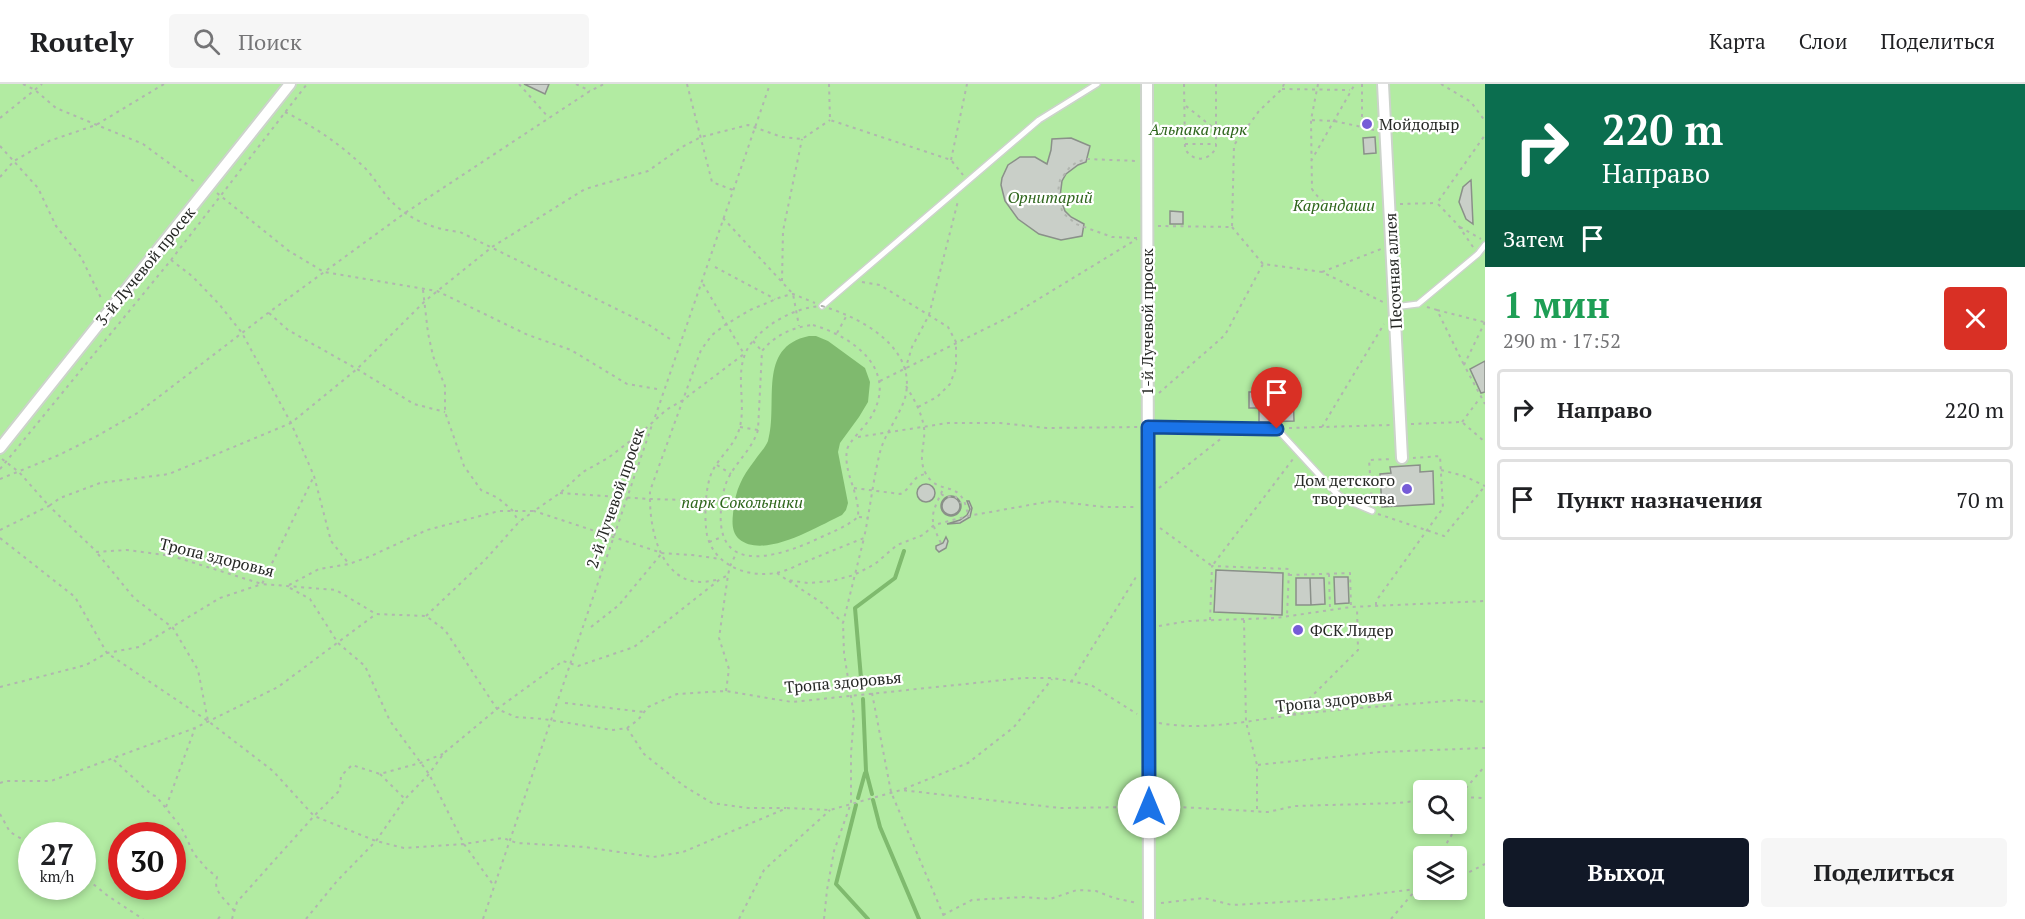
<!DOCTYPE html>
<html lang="ru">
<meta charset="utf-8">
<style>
:root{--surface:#fff;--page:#f6f6f6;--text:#202124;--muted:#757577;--line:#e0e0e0;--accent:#111827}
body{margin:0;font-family:"PT Serif",serif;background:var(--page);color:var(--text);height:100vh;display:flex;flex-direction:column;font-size:22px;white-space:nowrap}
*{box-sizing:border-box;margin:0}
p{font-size:20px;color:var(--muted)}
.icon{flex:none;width:33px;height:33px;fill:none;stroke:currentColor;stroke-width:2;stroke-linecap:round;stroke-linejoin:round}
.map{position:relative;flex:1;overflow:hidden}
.panel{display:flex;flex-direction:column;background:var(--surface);width:540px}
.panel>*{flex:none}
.hud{background:#0b6e4f;color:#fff;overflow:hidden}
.fabs{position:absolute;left:1413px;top:696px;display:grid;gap:12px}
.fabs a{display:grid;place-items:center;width:54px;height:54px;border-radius:6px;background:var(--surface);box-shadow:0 3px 9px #0003;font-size:30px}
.speed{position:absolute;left:18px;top:738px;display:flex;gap:12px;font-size:30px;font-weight:700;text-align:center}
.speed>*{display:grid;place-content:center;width:78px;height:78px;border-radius:50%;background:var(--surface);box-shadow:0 3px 9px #0003;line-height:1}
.speed small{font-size:15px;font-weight:400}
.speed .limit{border:9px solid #d22;background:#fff;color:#111}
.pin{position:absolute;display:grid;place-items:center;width:51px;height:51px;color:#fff;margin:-62px -26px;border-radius:50% 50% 50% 0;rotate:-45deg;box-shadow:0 0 6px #0007}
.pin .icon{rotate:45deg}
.me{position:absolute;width:66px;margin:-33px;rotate:0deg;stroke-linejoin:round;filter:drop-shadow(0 0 4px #0008)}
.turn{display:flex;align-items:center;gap:21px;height:126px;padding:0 18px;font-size:27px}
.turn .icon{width:78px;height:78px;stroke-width:2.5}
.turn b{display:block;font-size:42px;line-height:51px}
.then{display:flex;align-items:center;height:57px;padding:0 18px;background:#0003;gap:12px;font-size:22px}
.round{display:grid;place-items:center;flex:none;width:63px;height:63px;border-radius:6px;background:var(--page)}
.headline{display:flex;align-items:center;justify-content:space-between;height:102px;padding:0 18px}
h1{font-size:36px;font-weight:700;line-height:45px;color:#1e9e55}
.action{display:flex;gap:12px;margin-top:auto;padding:12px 18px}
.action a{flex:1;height:69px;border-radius:6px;background:var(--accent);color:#fff;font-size:24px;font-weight:700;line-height:69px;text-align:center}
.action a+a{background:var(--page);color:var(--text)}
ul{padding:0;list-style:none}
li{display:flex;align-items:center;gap:18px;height:81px;margin:0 12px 9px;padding:0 6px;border:3px solid var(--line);border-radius:6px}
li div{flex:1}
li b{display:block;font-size:22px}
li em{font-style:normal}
header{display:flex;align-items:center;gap:36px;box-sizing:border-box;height:84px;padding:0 30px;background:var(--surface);border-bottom:2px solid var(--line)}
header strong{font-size:28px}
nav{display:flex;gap:33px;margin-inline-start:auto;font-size:21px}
.search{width:420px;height:54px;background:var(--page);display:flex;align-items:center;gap:15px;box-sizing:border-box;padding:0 21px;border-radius:6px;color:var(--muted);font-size:22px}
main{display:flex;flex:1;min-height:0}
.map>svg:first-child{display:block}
.green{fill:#b2eba2;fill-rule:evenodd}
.water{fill:#7fba6e}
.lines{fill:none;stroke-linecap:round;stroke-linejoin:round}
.stream{stroke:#7fba6e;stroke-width:4}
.building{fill:#c9cfc8;stroke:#8a9089;stroke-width:1.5}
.lane-casing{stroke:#ccd3cb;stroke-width:8}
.street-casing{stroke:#ccd3cb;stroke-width:14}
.path{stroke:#b1b5af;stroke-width:2;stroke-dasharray:3 4.5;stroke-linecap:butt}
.lane{stroke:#fff;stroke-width:5}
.street{stroke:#fff;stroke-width:10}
.path-bridge{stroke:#b1b5af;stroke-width:2;stroke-dasharray:3 4.5;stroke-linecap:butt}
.route-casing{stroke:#114b97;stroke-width:15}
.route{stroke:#1a73e8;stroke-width:10}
.poi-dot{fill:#765cd7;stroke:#fff;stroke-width:2}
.labels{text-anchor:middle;stroke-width:4.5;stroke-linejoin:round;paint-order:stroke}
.poi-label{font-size:16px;fill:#262825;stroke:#fff;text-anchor:start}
.park-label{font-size:16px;font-style:italic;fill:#2d651b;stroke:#fff}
.street-label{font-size:16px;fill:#262825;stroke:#fff}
</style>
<header>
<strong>Routely</strong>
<div class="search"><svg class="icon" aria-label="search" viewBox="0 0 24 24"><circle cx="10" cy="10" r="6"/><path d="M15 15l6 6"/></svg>Поиск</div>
<nav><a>Карта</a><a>Слои</a><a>Поделиться</a></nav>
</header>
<main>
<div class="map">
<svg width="1485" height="835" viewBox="0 0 1485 835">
<rect width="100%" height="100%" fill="#f5fbf3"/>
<!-- green -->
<path class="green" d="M0,0h1485v835h-1485zM1424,706h32v34h-32zM32,752h50v50h-50zM122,752h50v50h-50zM1424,772h32v34h-32z"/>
<!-- water -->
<path class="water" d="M809,252h7l12,5 37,27 5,14 -2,20 -9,15 -19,26 -2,9 10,51 -2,7 -4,5c-24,11 -78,45 -103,24 -7,-6 -7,-16 -6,-25 2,-23 8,-36 22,-54 4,-6 10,-12 13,-19 11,-37 -12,-94 41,-105z"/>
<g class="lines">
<!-- stream -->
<path class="stream" d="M862,606l-7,-82 40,-30 9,-27
M863,615l3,72 6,23
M858,714l7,-25
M873,716l7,27 39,92
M856,721l-20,79 32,35"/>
</g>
<!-- building -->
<path class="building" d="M524,0h25l-4,10z
M1375,53l1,16 -12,1 -1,-16z
M1071,54l19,8 -4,16 -8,3 -12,9 -4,7 -2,16 5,14 6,6 13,7 -2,12 -21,4 -22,-6 -21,-15 -13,-18 -4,-16 1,-7 6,-13 12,-8h15l12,7 4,-14 1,-11z
M1471,96l2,44 -7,-5 -7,-17 4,-15z
M1170,127l13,1v12h-13z
M1485,277v31l-4,1 -11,-24z
M1293,307l1,30 -35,1v-14h-10v-16z
M1420,381v7l13,-1 1,33 -52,3 -2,-33 11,-1 -1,-6z
M917 409a9 9 0 1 1 18 0a9 9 0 1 1-18 0Z
M941 422a10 10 0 1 1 20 0a10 10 0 1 1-20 0Z
M942 422a9 9 0 1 1 18 0a9 9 0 1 1-18 0Z
M967,417h2l3,7 -2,9 -10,6 -13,1 13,-4 7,-5 3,-6z
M946,453l2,4 -2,7 -7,4 -3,-3v-3l7,-3z
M1216,486l67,3 -1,42 -68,-3z
M1334,493h14l1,26 -14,1z
M1296,494h14l1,27h-15z
M1310,494h14l1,26 -14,1z"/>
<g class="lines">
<defs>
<path id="lane" d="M822,222l217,-186 58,-36
M1394,223l24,-3 60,-50 7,-9
M1147,343l130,2 58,63 9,7 28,12"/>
<path id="street" d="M1147,0l2,835
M1383,0l19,374
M0,364l290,-364"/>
</defs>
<!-- lane casing -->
<use href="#lane" class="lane-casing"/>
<!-- street casing -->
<use href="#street" class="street-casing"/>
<!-- path -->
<path class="path" d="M23,0l12,6 21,18 87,36 53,39
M519,0l30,34
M576,0l14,7
M687,0l25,98 21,8
M829,0l1,36 121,40 12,15
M1184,0l1,65c8,13 23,13 31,-1v-64
M1318,0l-7,36 1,69c15,25 43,17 68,16
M1362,0v43l12,3
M1441,0l30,18 14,19
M1282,5l68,1
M1186,22l30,24
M285,28c30,15 55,32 79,55 10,10 17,23 26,33 19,20 43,29 70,32l189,93 24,16
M0,34l42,-34
M1312,36l22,1 28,6
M1185,60h31
M0,62l38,42 18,38 25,31 20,41
M951,76l16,-76
M1311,77l44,-77
M0,93l14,-16 35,-20 47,-16 68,-41
M217,109l72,58 35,21 113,19 91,44 43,15 56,34 30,5
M1400,120l37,-1
M723,134l70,76 6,32
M1158,142l74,1 2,-82 25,-34 23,-22 2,-5
M1232,143l31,37 59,8 61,30
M1460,143l21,12
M1137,154l-25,-1 -36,-13 -13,-11 -6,-16 3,-17 10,-13 7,-5 10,-3 51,2
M1473,163l-15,-22 -21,-22 48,-68
M171,176l21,16 27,28 23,29 49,90 23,53 17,65 18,23
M715,183l60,32
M1322,188l59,-23
M782,197l1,-50 19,-92
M862,198l18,3 68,42 8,15v26l-6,16 -13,13 -19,10
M423,206l5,43 5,23 12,30v26l19,54 17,24 17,8 14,12 7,12
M1427,223l10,3 27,55
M1437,226l47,12
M269,229l19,17 69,39 57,35 31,8
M1485,238l-21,43 21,39
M813,241c41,12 86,45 58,92 -5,9 -23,25 -24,33 -4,23 13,43 11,67 -13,11 -29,16 -45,24 -55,24 -106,28 -89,-51 5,-23 27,-37 34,-60l4,-79c13,-16 31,-24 51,-26z
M837,249l10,-18
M753,257l9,10
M905,286l7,-23 17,-32 29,-114
M880,297l129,-64 128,-78
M906,302c8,13 16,27 18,42 2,16 -7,30 2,46 14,24 36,2 42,42
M1159,309l66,-58 38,-71
M655,333l115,-333
M1462,338l18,-24
M1411,340l51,-2 23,20
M740,343l18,3
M1322,343l62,-103
M1289,344l102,-3
M858,353l90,-14h52l47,5 92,-1
M2,375l17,13 30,34 11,-8 40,-15 69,-9 122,-51 66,-54 68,-68 67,-54 93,-58 63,-18 34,-24 19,-10 47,-12 34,12 20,2 28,-19
M717,381l14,9
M0,385l171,-209 136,-176
M1441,386l23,6 21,10
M0,395l59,-24 40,-20 40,-23 129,-99 137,-100 185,-122 14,-7
M854,404l46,6c12,-5 11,-18 26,-20
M1159,404l64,-51
M560,409l90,6 72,2
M941,410l5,3 9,-1 6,7
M1372,419l-3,-43 23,-1
M1378,430l66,22 41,-50
M859,433l9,1
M1160,444l52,38 81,-107
M0,446l49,-24 48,46 30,-2 45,6 90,28 74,6 40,24 50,2 19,14 52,79 19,8 27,2 70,11 14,-2 11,-8 10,-13 29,-13 49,-3 66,11 231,-24h30l38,7 46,29
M0,454l75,59 32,56 101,68
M709,458l13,-5
M941,459c-14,-27 -8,-31 3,-56
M98,470l36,44 39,30 25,42 10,51 65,50 41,45 62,25 28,7 60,-4 39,-6 14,5 68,4 68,10 30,-5 104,-44 43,2 71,-20 159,18 77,-1
M777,489l10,7 21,3 24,-2 22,-6 21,-11 22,-19 26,-10 11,-10 34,-9 84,-15 52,6h32
M1329,490l1,35
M1289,491l61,-2 1,34
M716,496c-9,2 -20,3 -28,0 -32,-12 -39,-59 -38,-89l51,-141 11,-15 13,-10 25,-15 31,-13 12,-3 22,9
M789,497l33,22 21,20
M289,501l30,-16 30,-5 22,-8 56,-26 72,-19h35l26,-18 23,-21 25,-14 34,-26 24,-22 17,-10 61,-46 -42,-72
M290,504l20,11 28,44 27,23 25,55 39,53 35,70 30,42
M1376,521v-4l67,-93 -3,-52 -27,2
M426,532l59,-56 34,-38 15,-11 128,42 30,2 29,4
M1210,536l2,-54 77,3 -2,47
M1244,536l2,102 11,43
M1159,542l29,-5 88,-3 75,-11 134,-6
M591,543l28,-22 43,-52
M1071,598l65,-105
M0,603l86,-22 21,-12 32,-6 81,-49 42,-14 52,-108
M726,607l3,-22 -10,-31 9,-63 2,-9 7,-14
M872,609l19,99 54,127
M565,619l79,9
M1293,631l65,-65 -1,-43
M1159,639c44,8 89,-2 133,-8 55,-7 111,-10 166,-15l27,2
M627,644l17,26 40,32 28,17 36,5h38
M114,676l38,35 4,1 25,31 13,27 13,15 10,8c-5,16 11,24 18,35
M380,690l25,25
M0,699l6,-2h45l144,-53 83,-41 98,-73
M904,705l64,-26 46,-36 38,-48
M1456,713l29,1
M1161,722l107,6 27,-6 103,-3 26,-3
M166,723l29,-79
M1257,725v-44l123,-13 105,-4
M0,730l10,18 22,13
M1439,772l18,-30 2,-30 26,-30
M82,791l26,21 35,23
M1456,795l29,-15
M1161,819l43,-5 28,7 51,-3 52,-3 89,-11
M943,831l29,-15 52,-3 26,2 27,-9 19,1 18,7 23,5
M218,835l4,-5
M232,835l5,-17 77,-86 26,-26 1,-14 11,-11 28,9 40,-11 23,-9
M306,835l31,-38 39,-40 29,-42 24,-25 15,-21 53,-44 66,-48 15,5 56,-19 85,-67 9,-5
M483,835l170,-497
M739,835l25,-49 66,-60
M824,835l3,-29 7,-39 17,-48v-50l3,-37 -10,-63 -1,-30 21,-85
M1391,835l33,-39"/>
<!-- lane -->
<use href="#lane" class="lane"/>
<!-- street -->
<use href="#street" class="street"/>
<!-- path-bridge -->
<path class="path-bridge" d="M822,222c40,12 96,42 83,92 -6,19 -20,35 -25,54 -7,28 -10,58 -16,86 -20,8 -40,16 -59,24 -10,4 -20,10 -30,11 -28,5 -61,-8 -68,-38 -3,-17 -2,-48 5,-63 7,-15 22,-26 27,-42 9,-29 -8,-61 13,-88 16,-20 45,-35 70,-36z"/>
</g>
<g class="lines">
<defs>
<path id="route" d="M1149,723l-1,-380 129,2"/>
</defs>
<!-- route casing -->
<use href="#route" class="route-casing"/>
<!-- route -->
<use href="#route" class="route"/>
</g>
<!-- markers -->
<g class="poi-dot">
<circle cx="1367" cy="40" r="6"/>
<circle cx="1407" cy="405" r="6"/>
<circle cx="1298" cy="546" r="6"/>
</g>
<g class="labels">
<!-- poi labels -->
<g class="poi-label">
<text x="1379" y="46">Мойдодыр</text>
<text x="1395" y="402" text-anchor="end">Дом детского<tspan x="1395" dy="18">творчества</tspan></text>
<text x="1310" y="552">ФСК Лидер</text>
</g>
<!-- park labels -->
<g class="park-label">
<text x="1198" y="51">Альпака парк</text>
<text x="1050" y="119">Орнитарий</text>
<text x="1334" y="127">Карандаши</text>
<text x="742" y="424">парк Сокольники</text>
</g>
<!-- street labels -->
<g class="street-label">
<text transform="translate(145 182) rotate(-51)" y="6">3-й Лучевой просек</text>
<text transform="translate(1393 187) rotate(-93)" y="6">Песочная аллея</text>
<text transform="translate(1147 238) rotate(-90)" y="6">1-й Лучевой просек</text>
<text transform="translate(615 414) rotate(-71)" y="6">2-й Лучевой просек</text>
<text transform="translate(217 473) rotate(14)" y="6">Тропа здоровья</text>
<text transform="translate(843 598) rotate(-5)" y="6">Тропа здоровья</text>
<text transform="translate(1334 616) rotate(-6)" y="6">Тропа здоровья</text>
</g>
</g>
</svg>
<div class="fabs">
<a><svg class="icon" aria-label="search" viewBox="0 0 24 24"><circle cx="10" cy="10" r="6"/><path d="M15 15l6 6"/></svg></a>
<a><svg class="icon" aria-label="layers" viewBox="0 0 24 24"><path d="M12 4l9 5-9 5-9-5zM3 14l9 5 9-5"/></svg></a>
</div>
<div class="speed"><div>27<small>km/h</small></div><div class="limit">30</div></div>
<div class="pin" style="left:1277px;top:345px;background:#d93025"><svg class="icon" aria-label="arrive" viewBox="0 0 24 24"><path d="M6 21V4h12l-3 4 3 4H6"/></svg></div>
<svg class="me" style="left:1149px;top:723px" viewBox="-20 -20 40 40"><circle r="19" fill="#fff"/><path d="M0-13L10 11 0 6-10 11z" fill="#1a73e8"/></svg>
</div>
<section class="panel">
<div class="hud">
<div class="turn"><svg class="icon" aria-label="right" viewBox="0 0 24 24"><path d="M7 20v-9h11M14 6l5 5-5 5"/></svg><div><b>220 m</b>Направо</div></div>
<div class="then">Затем<svg class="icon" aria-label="arrive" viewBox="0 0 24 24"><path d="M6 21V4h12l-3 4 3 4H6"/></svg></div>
</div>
<div class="headline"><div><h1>1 мин</h1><p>290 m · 17:52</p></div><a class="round" style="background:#d93025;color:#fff"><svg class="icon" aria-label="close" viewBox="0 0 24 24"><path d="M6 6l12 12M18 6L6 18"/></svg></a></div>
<ul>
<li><svg class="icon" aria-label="right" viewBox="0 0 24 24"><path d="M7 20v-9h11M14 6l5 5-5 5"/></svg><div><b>Направо</b></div><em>220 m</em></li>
<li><svg class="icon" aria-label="arrive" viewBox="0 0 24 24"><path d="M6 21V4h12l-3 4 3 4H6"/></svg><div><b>Пункт назначения</b></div><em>70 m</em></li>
</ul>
<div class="action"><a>Выход</a><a>Поделиться</a></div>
</section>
</main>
